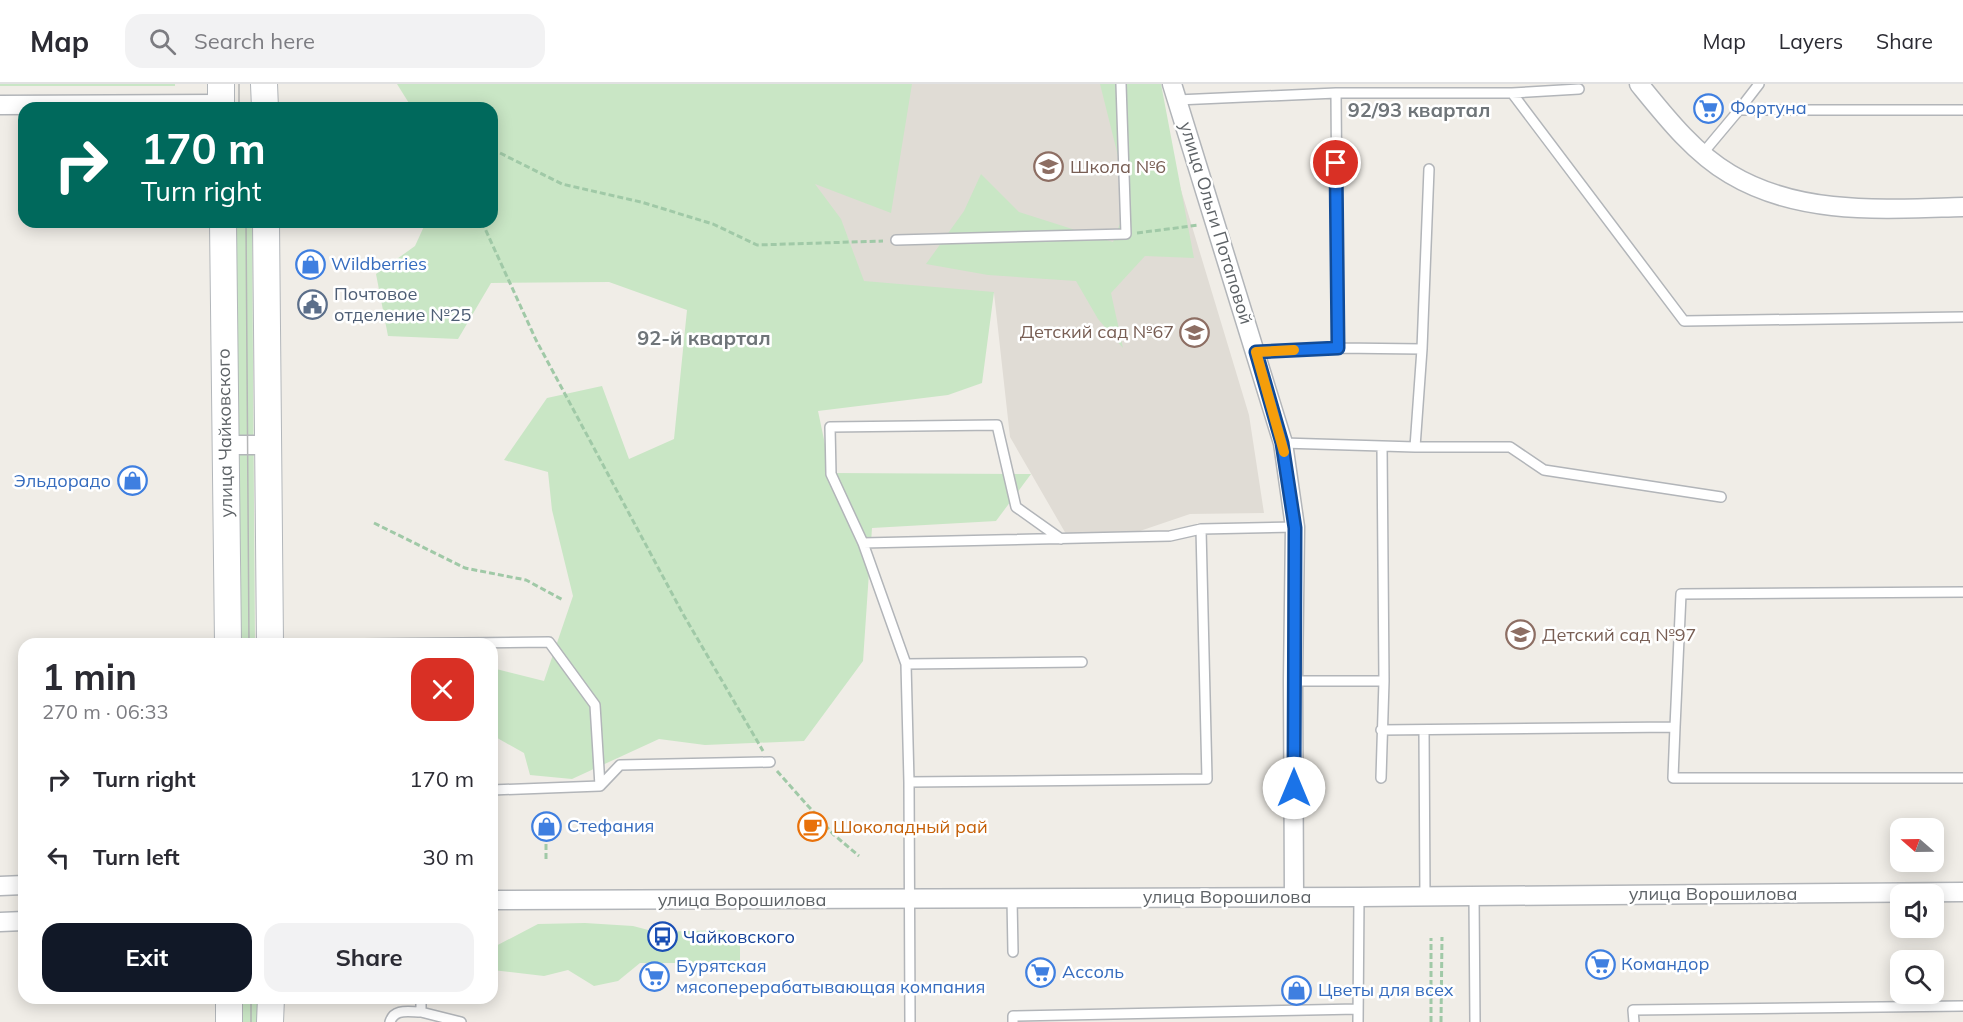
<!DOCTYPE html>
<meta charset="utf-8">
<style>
:root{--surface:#fff;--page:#f2f2f3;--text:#2b2b33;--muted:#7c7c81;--line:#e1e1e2;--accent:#111827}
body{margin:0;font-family:Mulish,sans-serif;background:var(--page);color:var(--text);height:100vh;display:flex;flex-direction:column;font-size:22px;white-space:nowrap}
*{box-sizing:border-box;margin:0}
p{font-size:20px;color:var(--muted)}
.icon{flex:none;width:33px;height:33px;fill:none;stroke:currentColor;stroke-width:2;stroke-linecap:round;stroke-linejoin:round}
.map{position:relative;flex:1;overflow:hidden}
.details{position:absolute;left:18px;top:554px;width:480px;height:366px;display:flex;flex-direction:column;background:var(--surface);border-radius:18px;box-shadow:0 3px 15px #0003}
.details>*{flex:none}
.guide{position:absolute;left:18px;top:18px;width:480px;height:126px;border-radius:18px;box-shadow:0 3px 15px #0003;background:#00695c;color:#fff;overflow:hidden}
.needle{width:39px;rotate:290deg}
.buttons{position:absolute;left:1890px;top:734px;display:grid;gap:12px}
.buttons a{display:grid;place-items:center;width:54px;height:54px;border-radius:12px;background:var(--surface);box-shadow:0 3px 15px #0003;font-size:30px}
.pin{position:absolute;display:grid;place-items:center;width:51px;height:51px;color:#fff;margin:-26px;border:3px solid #fff;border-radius:50%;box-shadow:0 2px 6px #0007}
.me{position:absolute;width:66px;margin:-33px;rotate:0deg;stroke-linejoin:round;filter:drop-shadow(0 0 4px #0008)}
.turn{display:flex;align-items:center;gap:21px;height:126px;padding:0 24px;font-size:27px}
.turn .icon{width:78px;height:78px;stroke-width:2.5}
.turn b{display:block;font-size:42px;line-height:51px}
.round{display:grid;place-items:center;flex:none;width:63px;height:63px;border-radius:18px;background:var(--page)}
.summary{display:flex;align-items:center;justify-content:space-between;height:102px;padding:0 24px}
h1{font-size:36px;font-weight:700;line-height:45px}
.cta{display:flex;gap:12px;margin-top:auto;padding:12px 24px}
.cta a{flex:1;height:69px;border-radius:18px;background:var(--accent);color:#fff;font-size:24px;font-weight:700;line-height:69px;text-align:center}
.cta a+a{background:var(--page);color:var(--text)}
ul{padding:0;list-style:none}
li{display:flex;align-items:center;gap:18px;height:78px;padding:0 24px}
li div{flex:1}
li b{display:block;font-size:22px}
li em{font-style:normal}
header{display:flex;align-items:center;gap:36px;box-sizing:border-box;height:84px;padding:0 30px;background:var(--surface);border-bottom:2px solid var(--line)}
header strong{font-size:28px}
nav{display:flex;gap:33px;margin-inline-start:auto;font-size:21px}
.search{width:420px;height:54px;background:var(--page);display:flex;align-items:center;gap:15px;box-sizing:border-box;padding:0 21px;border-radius:18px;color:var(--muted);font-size:22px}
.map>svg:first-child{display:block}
.education{fill:#e0dcd5}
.green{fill:#c9e6c5}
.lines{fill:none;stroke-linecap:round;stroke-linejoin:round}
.service-casing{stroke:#b2b5b9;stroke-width:12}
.minor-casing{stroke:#b2b5b9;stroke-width:21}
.secondary-casing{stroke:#b3b7bb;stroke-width:28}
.path{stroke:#a0c9a7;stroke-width:3;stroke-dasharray:6 3;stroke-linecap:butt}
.service{stroke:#fff;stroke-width:9}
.minor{stroke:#fff;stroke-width:18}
.secondary{stroke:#fff;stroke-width:26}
.tram{stroke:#b5b6b7;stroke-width:1.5}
.route-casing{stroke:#114b97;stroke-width:15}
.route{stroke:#1a73e8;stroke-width:10}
.slow{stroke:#f59e0b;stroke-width:10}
.labels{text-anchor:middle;stroke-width:5;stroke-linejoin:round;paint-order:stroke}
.shop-label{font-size:18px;fill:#366cbe;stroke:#fff;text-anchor:start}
.education-label{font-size:18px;fill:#785e54;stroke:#fff;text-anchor:start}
.street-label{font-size:18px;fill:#5e6367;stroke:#fff}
.service-label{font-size:18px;fill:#4e5e75;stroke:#fff;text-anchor:start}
.food-label{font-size:18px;fill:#c56008;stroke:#fff;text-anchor:start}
.transit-label{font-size:18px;fill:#164399;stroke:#fff;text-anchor:start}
.neighbourhood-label{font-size:20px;font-weight:bold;fill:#6f7579;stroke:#fff}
</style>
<header>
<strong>Map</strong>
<div class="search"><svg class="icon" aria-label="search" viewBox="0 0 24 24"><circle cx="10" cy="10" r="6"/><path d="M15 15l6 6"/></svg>Search here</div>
<nav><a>Map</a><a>Layers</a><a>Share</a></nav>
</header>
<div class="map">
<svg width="1963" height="938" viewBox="0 0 1963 938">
<rect width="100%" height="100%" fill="#f0ede7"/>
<!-- education -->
<path class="education" d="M817,0h332l100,331 15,98 -74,1 -56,19 -68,1 -56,-97 -16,-144 -146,5v-61l-35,-3z"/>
<!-- green -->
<path class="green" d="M0,0h175v2h-175z
M397,0h515l-21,129 -76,-29 26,35 23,62 130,11 -12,91 -34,12 -130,16 13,62 200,1 -35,47 -124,7 -9,133 -59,80 -99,4 -46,-6 -87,40 -42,-4 -6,-22 -32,-18v-67l52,13 29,-85 -21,-86 -4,-38 -44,-12 43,-62 55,-12 27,73 45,-20 13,-129 -78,-28 -118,1 -33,56 -70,-3 -12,-62 39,-28 11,-24h66v-114h-80z
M1100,0h61l33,174 -49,-2 -34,37 12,55 -25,-29 -22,-38 -88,-6 -62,-11 38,-53 17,-37 38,38 94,30 16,-42z
M234,138h18l3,421h-17z
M585,839l48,3 23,6 68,-2 16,15v26l-45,-8h-55l-22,18 -24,5 -26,-16 -24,6 -52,-6v-22l46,-24z
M238,914h19v24h-19z"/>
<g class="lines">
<defs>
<path id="service" d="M1336,9l2,255
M1512,9l172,228 279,-4
M1177,16l159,-7h176l67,-4
M1739,26l20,-26
M1703,69l36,-43h224
M896,156l230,-6 -5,-150
M1256,268l82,-4 84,1 7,-180
M1283,359l132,4h95l34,23 177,27
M1415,363l7,-98
M863,459l307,-7 31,-7 94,-2
M364,560l185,-2 46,63 5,81
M906,580l176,-2
M1293,597h91
M1675,643l6,-133 282,-2
M1381,646l294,-3 -2,51h290
M1424,646l1,166
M1381,694l3,-97 -2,-235
M909,698l298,-3 -6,-250
M492,706l108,-4 20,-21 150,-3
M1474,812l1,126
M1012,815l1,53
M421,914v14l40,10
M390,938c4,-14 19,-10 31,-10
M910,938l-1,-240 -3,-118 -43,-121 -32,-69 -1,-47 167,-2 19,82 45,32
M1013,938v-6l345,-7
M1358,938l1,-125
M1634,938l-1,-12 330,-4"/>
<path id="minor" d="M1172,0l111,359 12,84 -2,154 1,216
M1639,0c26,32 55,69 91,90 70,42 154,35 233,33
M0,21l221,-1
M226,361h42
M0,802l24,-1
M492,816l867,-3 604,-5
M0,838l24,-1"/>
<path id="secondary" d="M221,0v24
M264,0l1,24
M223,138l5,422
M266,138l4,422
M229,914v24
M270,938l1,-24"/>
</defs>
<!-- service casing -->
<use href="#service" class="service-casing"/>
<!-- minor casing -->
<use href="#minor" class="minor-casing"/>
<!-- secondary casing -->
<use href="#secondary" class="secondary-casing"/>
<!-- path -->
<path class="path" d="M492,65l70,35 79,18 72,22 44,21 126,-4
M482,138l54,118 147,274 80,137
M1137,149l62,-8
M374,439l91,45 61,12 37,20
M777,687l56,63 26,22
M546,751v24
M1431,938v-84
M1441,938l1,-85"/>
<!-- service -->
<use href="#service" class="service"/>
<!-- minor -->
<use href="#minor" class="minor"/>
<!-- secondary -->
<use href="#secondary" class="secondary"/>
<!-- tram -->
<path class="tram" d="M239,0v24
M246,138l3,422
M251,914v24"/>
</g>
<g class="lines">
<defs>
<path id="route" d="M1294,704l1,-260 -13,-85 -26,-91 82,-4 -2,-185"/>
</defs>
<!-- route casing -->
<use href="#route" class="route-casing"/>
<!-- route -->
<use href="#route" class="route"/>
<!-- slow -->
<path class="slow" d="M1284,368l-28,-100 38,-2"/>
</g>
<!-- icons -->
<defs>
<symbol id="supermarket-ring" viewBox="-11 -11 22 22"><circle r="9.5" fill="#fff" stroke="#3f7fe0" stroke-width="1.5"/><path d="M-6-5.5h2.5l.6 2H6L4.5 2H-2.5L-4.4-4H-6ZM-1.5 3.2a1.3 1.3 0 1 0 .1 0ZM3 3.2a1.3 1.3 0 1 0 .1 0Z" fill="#3f7fe0"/></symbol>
<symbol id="school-ring" viewBox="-11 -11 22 22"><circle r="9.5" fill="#fff" stroke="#8d6e63" stroke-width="1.5"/><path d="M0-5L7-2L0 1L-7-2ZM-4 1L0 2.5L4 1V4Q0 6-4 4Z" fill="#8d6e63"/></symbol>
<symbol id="shop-ring" viewBox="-11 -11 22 22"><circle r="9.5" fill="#fff" stroke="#3f7fe0" stroke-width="1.5"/><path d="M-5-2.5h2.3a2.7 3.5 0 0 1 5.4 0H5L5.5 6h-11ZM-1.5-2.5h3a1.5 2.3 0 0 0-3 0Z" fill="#3f7fe0"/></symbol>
<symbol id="civic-ring" viewBox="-11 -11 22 22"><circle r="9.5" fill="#fff" stroke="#5c6f8a" stroke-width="1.5"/><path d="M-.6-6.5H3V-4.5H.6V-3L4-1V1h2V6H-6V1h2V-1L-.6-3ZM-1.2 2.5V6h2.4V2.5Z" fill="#5c6f8a"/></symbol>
<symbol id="cafe-ring" viewBox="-11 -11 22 22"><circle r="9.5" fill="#fff" stroke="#e8710a" stroke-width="1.5"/><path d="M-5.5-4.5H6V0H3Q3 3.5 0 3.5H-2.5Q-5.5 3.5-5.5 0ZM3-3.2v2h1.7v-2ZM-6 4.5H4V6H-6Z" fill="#e8710a"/></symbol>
<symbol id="bus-ring" viewBox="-11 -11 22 22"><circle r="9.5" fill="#fff" stroke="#1a4fb4" stroke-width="1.5"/><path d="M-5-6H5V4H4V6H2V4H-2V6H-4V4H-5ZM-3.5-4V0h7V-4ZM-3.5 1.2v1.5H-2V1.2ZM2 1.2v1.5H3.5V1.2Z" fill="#1a4fb4"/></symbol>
</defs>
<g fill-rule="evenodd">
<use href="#supermarket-ring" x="1692" y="8" width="33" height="33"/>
<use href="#school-ring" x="1032" y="66" width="33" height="33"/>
<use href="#shop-ring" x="294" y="164" width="33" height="33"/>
<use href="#civic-ring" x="296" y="204" width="33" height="33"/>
<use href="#school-ring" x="1178" y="232" width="33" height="33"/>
<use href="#shop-ring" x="116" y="380" width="33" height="33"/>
<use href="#school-ring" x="1504" y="534" width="33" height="33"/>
<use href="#shop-ring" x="530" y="726" width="33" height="33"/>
<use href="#cafe-ring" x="796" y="726" width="33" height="33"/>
<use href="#bus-ring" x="646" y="836" width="33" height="33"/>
<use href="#supermarket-ring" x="1584" y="864" width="33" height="33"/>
<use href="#supermarket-ring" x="1024" y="872" width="33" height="33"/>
<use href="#supermarket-ring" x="638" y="876" width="33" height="33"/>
<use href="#shop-ring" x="1280" y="890" width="33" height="33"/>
</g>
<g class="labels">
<!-- shop labels -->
<g class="shop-label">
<text x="1730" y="30">Фортуна</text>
<text x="331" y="186">Wildberries</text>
<text x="111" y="403" text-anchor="end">Эльдорадо</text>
<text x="567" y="748">Стефания</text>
<text x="1621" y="886">Командор</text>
<text x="676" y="888">Бурятская<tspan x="676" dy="21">мясоперерабатывающая компания</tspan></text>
<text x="1062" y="894">Ассоль</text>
<text x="1318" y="912">Цветы для всех</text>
</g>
<!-- education labels -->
<g class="education-label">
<text x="1070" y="89">Школа №6</text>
<text x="1174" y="254" text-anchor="end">Детский сад №67</text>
<text x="1542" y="557">Детский сад №97</text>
</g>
<!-- street labels -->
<g class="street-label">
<text transform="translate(1216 139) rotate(73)" y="6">улица Ольги Потаповой</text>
<text transform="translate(225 349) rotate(-91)" y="6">улица Чайковского</text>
<text x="1713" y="816">улица Ворошилова</text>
<text x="1227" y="819">улица Ворошилова</text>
<text x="742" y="822">улица Ворошилова</text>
</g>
<!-- service labels -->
<g class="service-label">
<text x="334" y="216">Почтовое<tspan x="334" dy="21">отделение №25</tspan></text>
</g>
<!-- food labels -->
<g class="food-label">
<text x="833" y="749">Шоколадный рай</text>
</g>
<!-- transit labels -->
<g class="transit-label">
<text x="683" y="859">Чайковского</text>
</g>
<!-- neighbourhood labels -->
<g class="neighbourhood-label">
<text x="1419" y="33">92/93 квартал</text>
<text x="704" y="261">92-й квартал</text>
</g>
</g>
</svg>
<div class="buttons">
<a><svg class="needle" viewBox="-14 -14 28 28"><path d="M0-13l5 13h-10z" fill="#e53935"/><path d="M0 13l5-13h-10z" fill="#7c7c81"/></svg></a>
<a><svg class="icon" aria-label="sound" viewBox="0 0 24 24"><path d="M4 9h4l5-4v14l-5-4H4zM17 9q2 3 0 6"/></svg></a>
<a><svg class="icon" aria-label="search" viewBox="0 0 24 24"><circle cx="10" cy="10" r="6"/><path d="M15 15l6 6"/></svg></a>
</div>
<div class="pin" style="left:1336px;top:79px;background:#d93025"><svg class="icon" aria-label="arrive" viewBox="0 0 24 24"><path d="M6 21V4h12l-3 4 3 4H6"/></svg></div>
<svg class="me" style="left:1294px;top:704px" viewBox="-20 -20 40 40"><circle r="19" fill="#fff"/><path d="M0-13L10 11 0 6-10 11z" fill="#1a73e8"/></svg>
<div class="guide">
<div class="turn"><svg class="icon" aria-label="right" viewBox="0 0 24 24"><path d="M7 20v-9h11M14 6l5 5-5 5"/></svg><div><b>170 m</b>Turn right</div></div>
</div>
<section class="details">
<div class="summary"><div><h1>1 min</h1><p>270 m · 06:33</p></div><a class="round" style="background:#d93025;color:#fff"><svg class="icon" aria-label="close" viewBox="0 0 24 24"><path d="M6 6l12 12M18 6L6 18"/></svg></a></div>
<ul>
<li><svg class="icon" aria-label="right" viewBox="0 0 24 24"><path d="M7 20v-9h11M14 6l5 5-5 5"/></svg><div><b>Turn right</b></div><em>170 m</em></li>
<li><svg class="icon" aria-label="left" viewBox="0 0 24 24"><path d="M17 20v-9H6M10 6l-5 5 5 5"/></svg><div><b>Turn left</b></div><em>30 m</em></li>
</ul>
<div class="cta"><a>Exit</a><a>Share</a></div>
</section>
</div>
